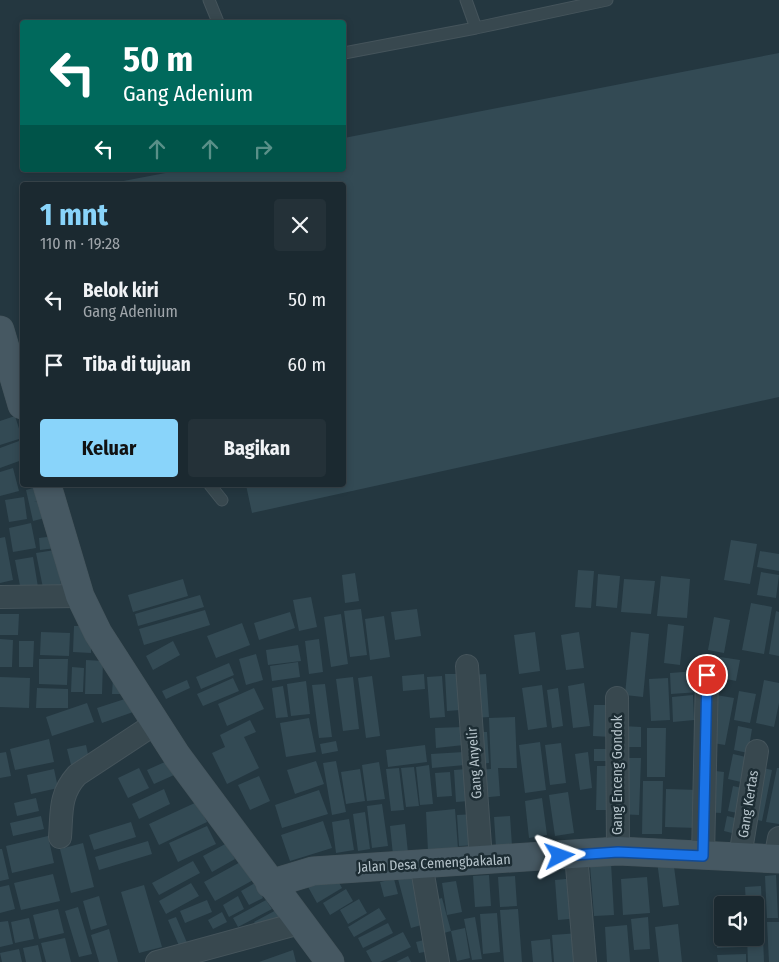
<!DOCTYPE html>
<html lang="id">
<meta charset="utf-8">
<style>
:root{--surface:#1b2930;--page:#243138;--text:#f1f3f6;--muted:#a0a6ab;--line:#39454c;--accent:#89d4fa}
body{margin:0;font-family:"Fira Sans Condensed",sans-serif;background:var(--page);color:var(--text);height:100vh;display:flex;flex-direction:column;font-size:19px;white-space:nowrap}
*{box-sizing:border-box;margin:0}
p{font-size:16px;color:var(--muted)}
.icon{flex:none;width:28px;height:28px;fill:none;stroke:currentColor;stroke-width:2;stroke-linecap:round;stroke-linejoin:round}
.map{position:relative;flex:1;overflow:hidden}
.side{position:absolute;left:20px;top:182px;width:326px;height:305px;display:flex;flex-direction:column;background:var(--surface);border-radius:5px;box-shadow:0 2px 8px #0003,0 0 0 1px var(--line)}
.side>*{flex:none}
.guide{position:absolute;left:20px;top:20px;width:326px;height:152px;border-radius:5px;box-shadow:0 2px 8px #0003,0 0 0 1px var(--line);background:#00695c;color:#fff;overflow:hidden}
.buttons{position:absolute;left:714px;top:896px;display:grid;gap:10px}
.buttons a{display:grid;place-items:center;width:50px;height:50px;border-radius:5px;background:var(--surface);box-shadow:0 2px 8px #0003,0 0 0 1px var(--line);font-size:25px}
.pin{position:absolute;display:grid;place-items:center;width:42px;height:42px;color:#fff;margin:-21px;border:2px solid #fff;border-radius:50%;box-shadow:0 1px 5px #0007}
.me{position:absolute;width:55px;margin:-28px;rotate:86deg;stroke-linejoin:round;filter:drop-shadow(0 0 4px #0008)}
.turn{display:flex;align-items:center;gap:18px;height:105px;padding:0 20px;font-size:22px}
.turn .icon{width:65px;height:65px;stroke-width:2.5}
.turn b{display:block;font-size:35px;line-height:42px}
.lanes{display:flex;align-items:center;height:48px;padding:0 20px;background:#0003;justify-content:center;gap:25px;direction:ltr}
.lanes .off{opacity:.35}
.round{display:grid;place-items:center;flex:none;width:52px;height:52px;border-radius:5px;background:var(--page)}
.headline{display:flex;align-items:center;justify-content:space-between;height:85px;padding:0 20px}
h1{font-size:30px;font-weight:700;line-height:38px;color:var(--accent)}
.action{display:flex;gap:10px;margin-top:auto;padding:10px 20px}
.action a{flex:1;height:58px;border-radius:5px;background:var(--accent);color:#111;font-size:20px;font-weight:700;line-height:58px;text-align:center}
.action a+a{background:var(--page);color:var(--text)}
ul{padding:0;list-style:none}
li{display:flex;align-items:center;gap:15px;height:65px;padding:0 20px}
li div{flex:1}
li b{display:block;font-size:19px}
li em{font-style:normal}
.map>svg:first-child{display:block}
.building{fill:#334a54}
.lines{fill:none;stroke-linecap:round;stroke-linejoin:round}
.lane-casing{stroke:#45545b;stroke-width:13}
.street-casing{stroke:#45545b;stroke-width:24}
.secondary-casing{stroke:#45545b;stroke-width:29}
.lane{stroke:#38484f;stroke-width:11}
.street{stroke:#38484f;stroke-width:22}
.secondary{stroke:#465862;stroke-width:28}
.route-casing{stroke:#114b97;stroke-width:12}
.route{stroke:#1a73e8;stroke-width:9}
.labels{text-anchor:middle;stroke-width:5;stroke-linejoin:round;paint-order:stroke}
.street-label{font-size:14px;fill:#b5c3ca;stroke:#1d2d34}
</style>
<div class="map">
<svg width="779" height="962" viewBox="0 0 779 962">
<rect width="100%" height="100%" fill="#243740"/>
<!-- building -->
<path class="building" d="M779,53v344l-527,116 -6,-28h98v-300h-231v-2l68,-13h163v-32z
M15,416l7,22 -22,7v-24z
M19,441l3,9v10l-22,8v-20z
M13,468l6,23 -19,5v-24z
M40,486l4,13 -10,3 12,-2 3,17 -16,4 -7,-31z
M24,497l3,22 -18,3 -4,-22z
M31,523l5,25 -23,4 -4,-24z
M55,536l1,12 -16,2 -1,-12z
M5,537l8,43 -13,3v-45z
M731,540l26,4 -7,40 -26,-4z
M55,550l7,40 -18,3 -8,-40z
M760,551l19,3v17l-22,-4z
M33,557l6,36 -17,3 -7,-36z
M578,570l16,1 -3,37 -16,-1z
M761,572l18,3 -3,23 -19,-3z
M355,573l4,28 -14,2 -3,-28z
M598,574l22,2 -3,32 -21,-2z
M661,576l29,3 -3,39 -30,-2z
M183,579l5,17 -55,16 -5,-17z
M624,579l31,2 -4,33 -30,-2z
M200,595l4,12 -66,19 -3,-12z
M311,597l6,30 -18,4 -6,-31z
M751,603l21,4 -8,47 -22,-4z
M361,609l6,46 -17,2 -6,-46z
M417,609l4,27 -26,4 -4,-28z
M205,610l5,15 -66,20 -5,-16z
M776,611l3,1v44l-10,-2z
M290,612l5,16 -36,12 -5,-17z
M0,614h19l-1,21h-18z
M341,614l7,50 -17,3 -7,-50z
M384,616l6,41 -20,3 -5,-41z
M714,617l16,3 -6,33 -16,-3z
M242,623l8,22 -34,13 -9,-22z
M668,624l16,2 -4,39 -16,-2z
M74,626h17v27l-18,-1z
M41,632l29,1 -1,23 -29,-1z
M535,632l5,39 -21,3 -5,-39z
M579,632l5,36 -18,2 -5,-35z
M631,632l18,2 -6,63 -18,-2z
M0,639l13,1 -1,27h-12z
M319,639l4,33 -14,2 -4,-33z
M19,641h15l-1,26h-14z
M173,641l7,14 -27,15 -7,-14z
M298,645l3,16 -33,4 -2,-15z
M256,654l7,26 -17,5 -7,-26z
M720,657l20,3 -4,21 -19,-4z
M39,659h29l-1,26 -28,-1z
M86,660l17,1 -1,33h-17z
M298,662l2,15 -28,4 -2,-15z
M229,663l5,12 -33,14 -5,-12z
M72,667l12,1 -1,24h-12z
M697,671l2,21 -28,2 -1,-21z
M424,674l1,15 -22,2 -1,-15z
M445,674h12l3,36 -13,1z
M486,674l3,43 -16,1 -3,-43z
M372,676l8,60 -14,2 -8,-60z
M442,676l3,41 -15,1 -3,-41z
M0,677l30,1 -1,30 -29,-1z
M353,677l6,52 -16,2 -7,-52z
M113,678l9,16h-10z
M233,678l6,13 -36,15 -6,-12z
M668,678l2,42 -19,1 -2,-42z
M187,680l3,8 -24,11 -4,-8z
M764,680l15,3v20l-5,24 -18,-4z
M306,681l4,33 -19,2 -4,-32z
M584,683l6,43 -17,2 -5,-42z
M325,684l7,53 -13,1 -7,-53z
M542,685l5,42 -19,3 -6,-42z
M283,686l5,31 -12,1 -4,-30z
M37,688l31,1v19h-32z
M254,688l10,21 -37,17 -9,-22z
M558,688l5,38 -11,2 -5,-38z
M739,691l17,3 -6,29 -16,-3z
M693,695l1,25 -21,2 -1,-25z
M716,695l18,3 -9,47 -18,-3z
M131,697l5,14 -34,12 -5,-15z
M87,703l7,19 -42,14 -6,-19z
M594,705h18l-1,32 -18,-1z
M515,717l2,51h-19l2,28 -21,2 -2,-28 14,-1 -2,-51z
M309,718l7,34 -30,5 -6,-34z
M250,720l6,12 -12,5 15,31 -32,16 -15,-31 13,-6 -5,-12z
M622,726l19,1v20h-19z
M738,726l14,3 -4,24 -14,-3z
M463,727l1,18 -28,3 -1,-20z
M647,728h19l-1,49h-18z
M474,732h13l2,31 -13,1z
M49,739l5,23 -39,8 -5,-21z
M336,741l2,10 -16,3 -2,-10z
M540,742l6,48 -21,3 -6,-48z
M561,743l5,40 -16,2 -5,-40z
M86,745l4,19 -18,5 -5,-20z
M425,745l2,17 -39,5 -2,-17z
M594,749h18v12h-18z
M6,752l5,24 -11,2v-25z
M464,752l1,13 -33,3 -1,-14z
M588,752l4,36 -12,2 -5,-36z
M733,754l13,3 -5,25 -13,-3z
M619,758h22l-2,57 -21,-1z
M167,761l7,14 -20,9 -7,-14z
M316,761l8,23 -29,10 -8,-24z
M336,761l10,51 -14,3 -9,-52z
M379,762l6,37 -18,2 -5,-36z
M429,765l4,39 -13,1 -4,-38z
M597,766h17l-1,44h-17z
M414,767l5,39 -13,1 -5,-39z
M759,767l13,3 -10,51 -13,-3z
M139,768l10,20 -21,10 -10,-20z
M399,768l5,42 -13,1 -5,-42z
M777,768h2v56l-13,-2z
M54,769l4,19 -27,6 -4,-19z
M360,769l5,32 -19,3 -5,-32z
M467,769l2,32 -13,1 -2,-32z
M707,770l17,2 -3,41 -17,-1z
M450,772l2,24 -15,1 -2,-24z
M259,776l11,25 -20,9 -12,-25z
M643,781h20l-1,53h-20z
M733,786l9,2 -5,25 -9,-2z
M164,789l6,15 -31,15 -7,-15z
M666,789l33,1 -1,38 -33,-1z
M319,790l9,24 -46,14 -7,-23z
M568,792l6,41 -19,3 -6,-41z
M36,798l3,13 -22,5 -3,-13z
M542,798l5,37 -18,3 -4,-37z
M197,802l10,20 -48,23 -10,-21z
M382,804l6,42 -16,2 -5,-42z
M455,809l3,40 -30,2 -2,-39z
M365,812l5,37 -12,2 -5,-37z
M476,814l2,31 -19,1 -2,-31z
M41,816l3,13 -31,7 -3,-13z
M510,816l2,30 -16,1 -2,-30z
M727,816l12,3 -3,15 -12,-3z
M349,819l5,31 -18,3 -4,-31z
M323,821l9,27 -42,13 -9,-26z
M131,822l5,15 -42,13 -5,-15z
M405,824l3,29 -15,2 -3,-29z
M207,826l9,18 -38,18 -9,-19z
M48,836l6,27 -42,10 -6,-27z
M148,841l4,13 -53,16 -4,-13z
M83,843l11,44 -23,6 -11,-44z
M227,843l8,16 -23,13 -9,-16z
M0,849h2l7,30 -9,2z
M673,859l6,46 -16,2 -6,-46z
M244,860l11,19 -40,22 -11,-19z
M193,861l7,12 -41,22 -7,-12z
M611,863l3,52 -20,1 -4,-51z
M332,870l10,18 -25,15 -10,-18z
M53,874l7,27 -39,9 -7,-27z
M412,875l13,49 -14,4 -13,-49z
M489,875l2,31 -16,1 -2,-31z
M776,875l2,43h-11l-2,-42z
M515,876l2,30 -17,1 -2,-30z
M647,877l3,36 -27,2 -2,-36z
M576,878l3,40 -21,2 -3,-40z
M394,879l4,15 -14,3 -4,-15z
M456,881l6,31 -15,3 -5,-32z
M191,883l8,13 -33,18 -7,-13z
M255,883l8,15 -14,7 -8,-14z
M9,885l6,24 -15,4v-26z
M144,885l18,62 -23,6 -18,-61z
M761,886l3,76h-16l-1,-24h8v-33h-9l-1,-18z
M346,889l7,12 -23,14 -7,-12z
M741,895l1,10h-20v33h21v9l-26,1 -2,-51z
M99,896l8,29 -16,5 -8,-29z
M238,896l6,13 -15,8 -6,-12z
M442,898l9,33 -14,4 -9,-33z
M359,899l8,14 -19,11 -8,-14z
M207,900l5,12 -27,11 -5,-12z
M266,900l6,9 -34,18 -5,-9z
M78,907l14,47 -13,3 -14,-46z
M280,908l4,7 -26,14 -4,-7z
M379,908l7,11 -32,18 -6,-10z
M58,909l6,24 -25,6 -6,-24z
M518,909l4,53h-18l-4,-52z
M222,912l5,10 -14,7 -5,-9z
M497,913l3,39 -17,2 -3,-40z
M176,917l12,28 -8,3 -12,-28z
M475,917l7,42 -10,1 -8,-41z
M648,917l2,32 -16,1 -3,-31z
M29,918l5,21 -19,4 -4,-21z
M8,921l5,23 -13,3v-25z
M767,922h12v40h-10z
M388,923l5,10 -30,15 -5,-10z
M678,924l4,38h-23l-4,-35z
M627,925l3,37h-23l-2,-35z
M465,928l5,30 -13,3 -6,-30z
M109,929l9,33h-19l-8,-27z
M403,932l8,15 -31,15h-8l-6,-11z
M580,933l2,29h-28l-2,-27z
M65,938l6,24h-25l-5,-19z
M432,938l3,12 -16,3 -3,-11z
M550,939l2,23h-19l-2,-21z
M38,945l4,17h-16l-3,-14z
M19,949l3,13h-20l-2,-9z
M293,950l3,12h-37z
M746,954v8h-28l-1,-7z
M408,956l3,6h-15z"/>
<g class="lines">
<defs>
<path id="lane" d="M209,0l9,22
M466,0l10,28
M344,53l132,-25 131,-28
M210,485l12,15"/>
<path id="street" d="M0,597l80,-1
M467,666l14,193
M617,698l1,153
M60,837c2,-25 -1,-42 17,-62l79,-52
M576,854l9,108
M703,856l4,-181
M740,857l17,-106
M775,859l4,-21
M421,863l17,99
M157,962l143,-39"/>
<path id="secondary" d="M0,330l22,75
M47,485l33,111 18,37 79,123 153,206
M270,884l43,-13 305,-20 161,8"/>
</defs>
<!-- lane casing -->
<use href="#lane" class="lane-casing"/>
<!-- street casing -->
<use href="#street" class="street-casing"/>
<!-- secondary casing -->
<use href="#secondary" class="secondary-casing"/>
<!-- lane -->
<use href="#lane" class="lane"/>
<!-- street -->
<use href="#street" class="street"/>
<!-- secondary -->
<use href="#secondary" class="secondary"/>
</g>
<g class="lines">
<defs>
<path id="route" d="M560,856l58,-4 85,4 4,-181"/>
</defs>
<!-- route casing -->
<use href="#route" class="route-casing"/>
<!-- route -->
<use href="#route" class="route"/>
</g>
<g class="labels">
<!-- street labels -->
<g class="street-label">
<text transform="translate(474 763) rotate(-94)" y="5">Gang Anyelir</text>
<text transform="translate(617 775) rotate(-90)" y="5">Gang Enceng Gondok</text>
<text transform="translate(748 804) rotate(-81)" y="5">Gang Kertas</text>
<text transform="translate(434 863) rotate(-3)" y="5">Jalan Desa Cemengbakalan</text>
</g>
</g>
</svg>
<div class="buttons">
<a><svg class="icon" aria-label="sound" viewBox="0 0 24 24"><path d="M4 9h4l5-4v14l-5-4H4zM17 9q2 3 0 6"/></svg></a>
</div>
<div class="pin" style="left:707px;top:675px;background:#d93025"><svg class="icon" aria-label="arrive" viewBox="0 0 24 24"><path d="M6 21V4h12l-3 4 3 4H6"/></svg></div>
<svg class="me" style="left:560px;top:856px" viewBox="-20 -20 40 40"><path d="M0-17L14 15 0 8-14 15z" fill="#1a73e8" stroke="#fff" stroke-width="4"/></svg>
<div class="guide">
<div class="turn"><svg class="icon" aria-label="left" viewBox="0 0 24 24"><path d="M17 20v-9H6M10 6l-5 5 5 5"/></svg><div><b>50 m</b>Gang Adenium</div></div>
<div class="lanes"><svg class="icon" aria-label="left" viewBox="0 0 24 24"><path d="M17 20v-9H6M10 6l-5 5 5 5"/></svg><svg class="icon off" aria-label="ahead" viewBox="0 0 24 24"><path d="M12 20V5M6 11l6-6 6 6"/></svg><svg class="icon off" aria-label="ahead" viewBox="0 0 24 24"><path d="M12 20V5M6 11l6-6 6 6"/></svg><svg class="icon off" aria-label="right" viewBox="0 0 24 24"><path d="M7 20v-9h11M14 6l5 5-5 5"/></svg></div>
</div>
<section class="side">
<div class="headline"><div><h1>1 mnt</h1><p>110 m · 19:28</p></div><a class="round"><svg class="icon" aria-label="close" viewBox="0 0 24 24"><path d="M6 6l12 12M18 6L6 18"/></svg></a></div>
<ul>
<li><svg class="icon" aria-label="left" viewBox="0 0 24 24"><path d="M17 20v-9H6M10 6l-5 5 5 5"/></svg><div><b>Belok kiri</b><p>Gang Adenium</p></div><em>50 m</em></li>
<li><svg class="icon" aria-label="arrive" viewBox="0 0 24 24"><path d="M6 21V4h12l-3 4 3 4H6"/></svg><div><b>Tiba di tujuan</b></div><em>60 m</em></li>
</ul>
<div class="action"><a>Keluar</a><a>Bagikan</a></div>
</section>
</div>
